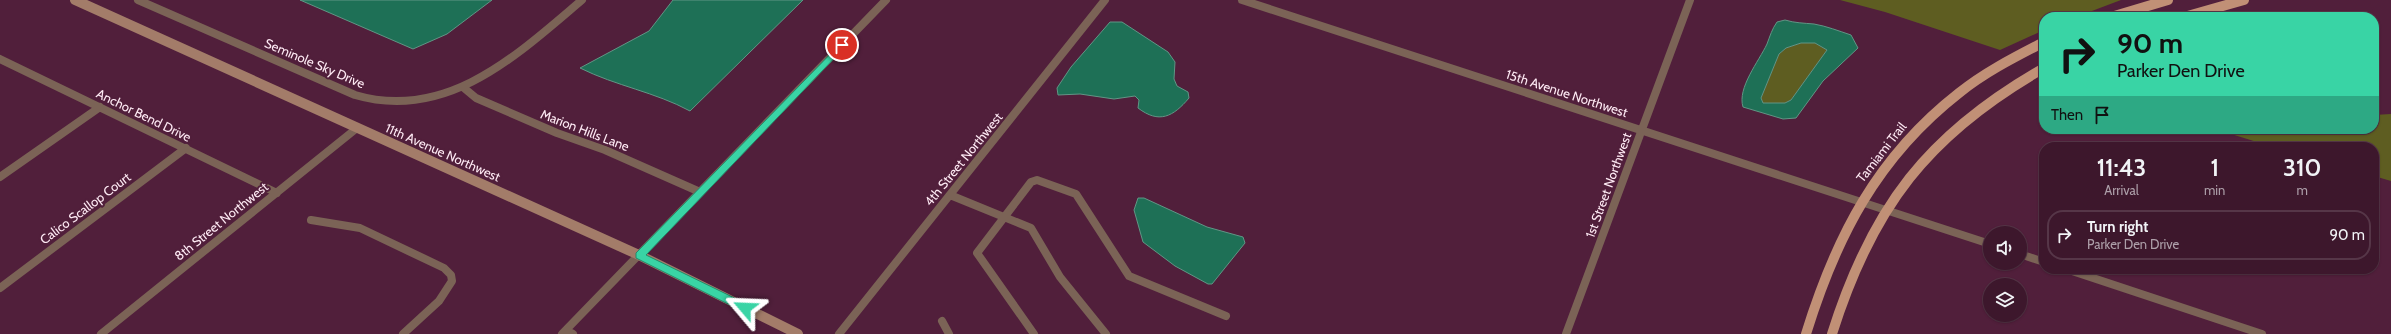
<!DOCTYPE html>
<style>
:root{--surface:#3d172c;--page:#442034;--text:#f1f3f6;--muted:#ad9fa9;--line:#563648}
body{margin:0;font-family:Cabin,sans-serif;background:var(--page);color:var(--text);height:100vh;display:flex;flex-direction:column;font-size:15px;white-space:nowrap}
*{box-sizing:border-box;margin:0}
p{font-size:13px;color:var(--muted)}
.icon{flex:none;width:22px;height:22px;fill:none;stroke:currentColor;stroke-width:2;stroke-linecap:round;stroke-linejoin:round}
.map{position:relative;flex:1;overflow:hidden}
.details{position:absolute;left:2039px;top:142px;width:340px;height:132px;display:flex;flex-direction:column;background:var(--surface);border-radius:16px;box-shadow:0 1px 3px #0004,0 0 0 1px var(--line)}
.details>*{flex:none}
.guide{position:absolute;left:2039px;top:12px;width:340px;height:122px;border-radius:16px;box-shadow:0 1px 3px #0004,0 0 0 1px var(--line);background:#39d4a5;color:#111;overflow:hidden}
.controls{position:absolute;left:1983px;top:226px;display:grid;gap:8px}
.controls a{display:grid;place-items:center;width:44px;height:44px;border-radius:50%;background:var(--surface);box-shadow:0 1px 3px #0004,0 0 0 1px var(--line);font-size:20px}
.pin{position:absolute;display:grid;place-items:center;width:34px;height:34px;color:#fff;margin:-17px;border:2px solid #fff;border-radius:50%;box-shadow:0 1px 4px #0007}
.me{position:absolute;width:44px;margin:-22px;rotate:296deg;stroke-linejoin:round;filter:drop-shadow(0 0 3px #0008)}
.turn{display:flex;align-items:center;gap:14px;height:84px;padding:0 12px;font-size:18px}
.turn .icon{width:52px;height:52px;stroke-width:2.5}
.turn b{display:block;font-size:28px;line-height:34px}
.then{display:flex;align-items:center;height:38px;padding:0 12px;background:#0003;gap:8px;font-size:15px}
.eta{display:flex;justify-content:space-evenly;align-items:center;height:68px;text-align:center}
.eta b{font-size:24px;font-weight:600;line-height:28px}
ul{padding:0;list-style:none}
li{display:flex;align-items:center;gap:12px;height:50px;margin:0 8px 6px;padding:0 4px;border:2px solid var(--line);border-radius:16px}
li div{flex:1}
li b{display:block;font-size:15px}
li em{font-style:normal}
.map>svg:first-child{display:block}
.green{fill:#5e5d21}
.water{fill:#1e7056;stroke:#619585;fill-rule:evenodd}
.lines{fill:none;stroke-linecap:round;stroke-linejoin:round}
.street{stroke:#7b6356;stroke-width:8}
.secondary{stroke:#a37c69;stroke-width:10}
.primary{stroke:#c19076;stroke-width:10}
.route{fill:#39d4a5;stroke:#258a6b}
.labels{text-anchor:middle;stroke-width:4;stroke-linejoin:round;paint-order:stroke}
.street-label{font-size:13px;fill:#feeaf4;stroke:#511f3b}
</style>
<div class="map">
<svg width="2391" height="334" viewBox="0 0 2391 334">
<rect width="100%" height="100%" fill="#511f3b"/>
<!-- green -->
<path class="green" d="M1840,0h281l-45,17h-32v13l-44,20 -115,-38z
M1801,43h14l12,7 -36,50 -6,3h-22l-2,-5 18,-44 7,-6z
M2391,114v67l-17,-5v-29h-101l-58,-18h159v-14z"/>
<!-- water -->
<path class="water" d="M300,0h192l-45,34 -34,15z
M673,0h130l-113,111c-35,-19 -74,-25 -110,-43l69,-37z
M1785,20c10,3 18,3 29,4 12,2 25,7 37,11l7,13 -35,33 -27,37 -13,1 -40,-12c-6,-19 16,-46 24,-63 3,-8 5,-15 10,-22zM1801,43h14l12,7 -36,50 -6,3h-22l-2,-5 18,-44 7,-6z
M1110,22h12l46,30 7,10 -1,17 3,7 11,6 1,6c-16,19 -30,26 -51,10l1,-8 -4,-4 -21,3 -34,-5 -22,1 -1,-7 14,-21z
M1138,198h6l63,29 36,10 2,6 -33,41h-4l-33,-18 -32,-24 -9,-32z"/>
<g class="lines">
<!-- street -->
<path class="street" d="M138,0l217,95c92,27 162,-40 227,-95
M1242,0l748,244
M0,59l277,134
M464,88l12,10 81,35 48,17 95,42
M0,177l100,-70
M950,195l81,33 29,49 46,57
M311,220l49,8 84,40 7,7 1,6 -13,20 -36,33
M2020,254l24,8
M2066,269l196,65
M0,288l186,-140
M942,321l7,13
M566,330l7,4
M101,334l256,-206
M562,334l324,-334
M839,334l266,-334
M1034,334l-57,-81 54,-71 6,-2 39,14 53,82 97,40
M1566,334l124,-334"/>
<!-- secondary -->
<path class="secondary" d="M75,0l564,255 159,79"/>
<!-- primary -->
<path class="primary" d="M2111,17l57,-17
M2184,17l60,-17
M1806,334c30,-97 71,-177 153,-241 26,-21 56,-36 85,-51
M1832,334c40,-127 96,-200 212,-266"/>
</g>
<!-- route -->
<path class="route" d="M842,42l4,3 -1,2 -199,208 103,50v6h-7l-106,-53v-5z"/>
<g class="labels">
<!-- street labels -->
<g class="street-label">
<text transform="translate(315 63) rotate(23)" y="5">Seminole Sky Drive</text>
<text transform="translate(1567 93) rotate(18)" y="5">15th Avenue Northwest</text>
<text transform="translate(144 115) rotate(26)" y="5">Anchor Bend Drive</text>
<text transform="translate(585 130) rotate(21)" y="5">Marion Hills Lane</text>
<text transform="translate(443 152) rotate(24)" y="5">11th Avenue Northwest</text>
<text transform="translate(1881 152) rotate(-52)" y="5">Tamiami Trail</text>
<text transform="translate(963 159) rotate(-51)" y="5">4th Street Northwest</text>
<text transform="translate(1608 185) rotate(-70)" y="5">1st Street Northwest</text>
<text transform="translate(85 208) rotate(-37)" y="5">Calico Scallop Court</text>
<text transform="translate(221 221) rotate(-39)" y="5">8th Street Northwest</text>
</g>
</g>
</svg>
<div class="controls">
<a><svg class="icon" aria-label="sound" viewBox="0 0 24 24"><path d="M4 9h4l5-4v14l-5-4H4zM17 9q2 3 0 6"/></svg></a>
<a><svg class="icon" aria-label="layers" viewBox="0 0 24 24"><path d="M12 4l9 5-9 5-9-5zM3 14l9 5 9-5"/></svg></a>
</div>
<div class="pin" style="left:842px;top:45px;background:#d93025"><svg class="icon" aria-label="arrive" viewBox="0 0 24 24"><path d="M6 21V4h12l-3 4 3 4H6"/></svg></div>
<svg class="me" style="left:745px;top:308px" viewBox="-20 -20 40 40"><path d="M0-17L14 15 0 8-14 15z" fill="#39d4a5" stroke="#fff" stroke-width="4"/></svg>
<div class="guide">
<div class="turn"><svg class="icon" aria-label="right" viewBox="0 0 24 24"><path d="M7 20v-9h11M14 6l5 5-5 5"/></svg><div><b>90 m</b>Parker Den Drive</div></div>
<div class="then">Then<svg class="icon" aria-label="arrive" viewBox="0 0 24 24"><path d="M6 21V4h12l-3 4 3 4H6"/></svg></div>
</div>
<section class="details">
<div class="eta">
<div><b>11:43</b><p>Arrival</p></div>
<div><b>1</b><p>min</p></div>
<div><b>310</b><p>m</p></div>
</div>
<ul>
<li><svg class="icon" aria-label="right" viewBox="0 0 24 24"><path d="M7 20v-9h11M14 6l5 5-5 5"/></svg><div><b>Turn right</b><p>Parker Den Drive</p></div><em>90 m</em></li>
</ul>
</section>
</div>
